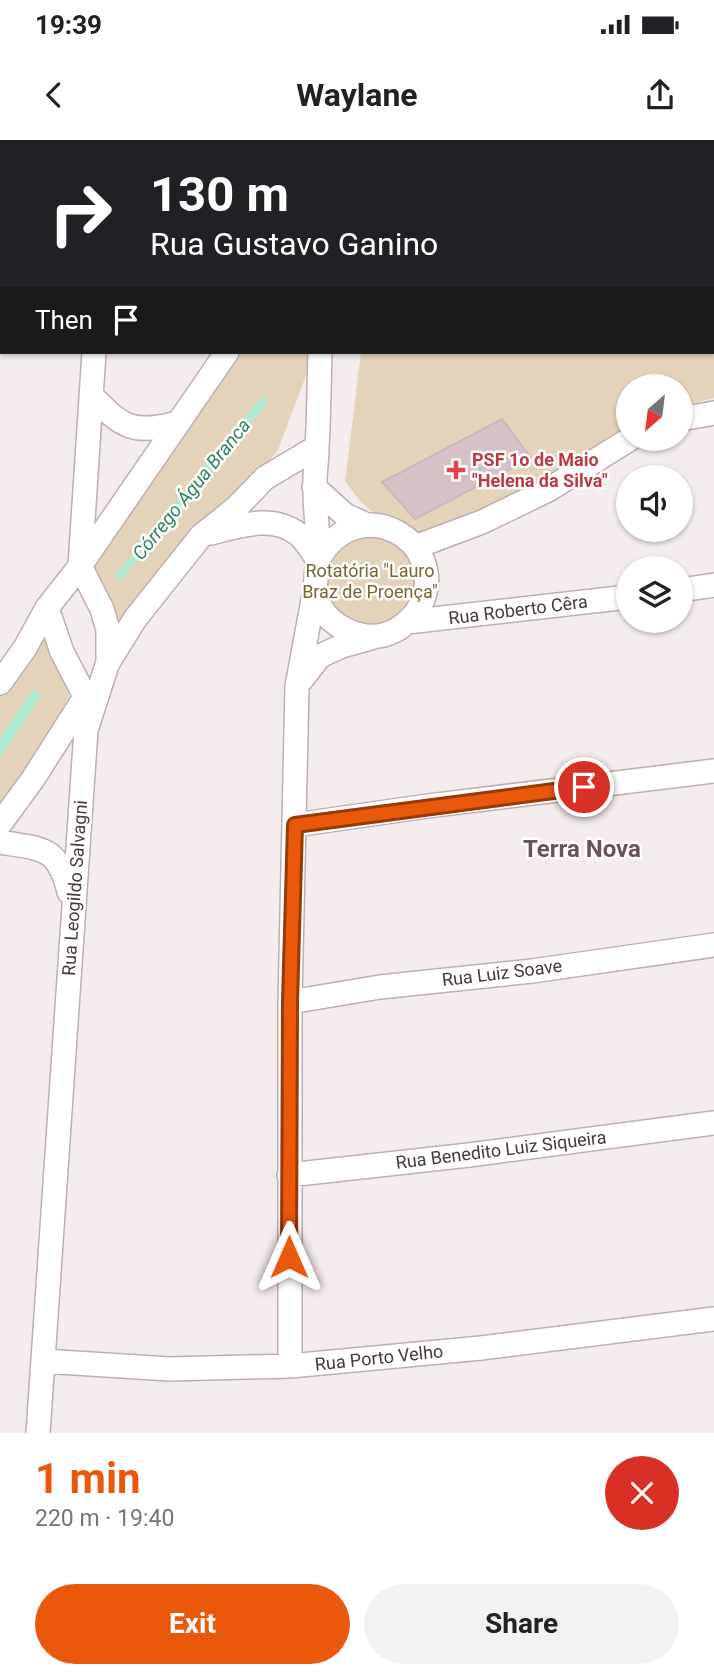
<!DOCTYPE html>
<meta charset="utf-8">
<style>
:root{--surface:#fff;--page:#f2f2f2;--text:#202124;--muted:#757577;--accent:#ea580c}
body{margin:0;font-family:Roboto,sans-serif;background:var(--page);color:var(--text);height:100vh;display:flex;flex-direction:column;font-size:26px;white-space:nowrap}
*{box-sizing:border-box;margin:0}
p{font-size:23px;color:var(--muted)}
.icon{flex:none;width:38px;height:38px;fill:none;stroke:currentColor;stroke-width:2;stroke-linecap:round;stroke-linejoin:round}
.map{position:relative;height:1293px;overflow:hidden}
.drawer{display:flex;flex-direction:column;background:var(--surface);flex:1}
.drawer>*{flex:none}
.banner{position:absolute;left:0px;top:0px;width:714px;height:214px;box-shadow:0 2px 5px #0004;background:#202124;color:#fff;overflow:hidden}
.needle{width:46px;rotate:208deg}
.controls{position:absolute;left:616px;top:234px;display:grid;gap:14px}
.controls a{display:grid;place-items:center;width:77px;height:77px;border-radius:50%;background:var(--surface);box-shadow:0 2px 5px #0004;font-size:35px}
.pin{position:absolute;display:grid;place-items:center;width:60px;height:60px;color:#fff;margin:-30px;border:4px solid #fff;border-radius:50%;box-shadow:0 2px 7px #0007}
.me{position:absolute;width:77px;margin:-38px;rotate:0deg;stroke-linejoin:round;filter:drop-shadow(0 0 5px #0008)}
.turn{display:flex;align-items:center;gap:24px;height:147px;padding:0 35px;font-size:32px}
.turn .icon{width:91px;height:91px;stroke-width:2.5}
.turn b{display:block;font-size:49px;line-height:60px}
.then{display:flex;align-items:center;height:66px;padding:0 35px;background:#0003;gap:14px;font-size:26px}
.round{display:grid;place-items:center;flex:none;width:74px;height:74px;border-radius:37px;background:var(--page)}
.head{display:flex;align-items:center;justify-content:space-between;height:119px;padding:0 35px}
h1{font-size:42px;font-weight:700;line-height:52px;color:var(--accent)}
.button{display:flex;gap:14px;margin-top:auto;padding:14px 35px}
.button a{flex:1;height:80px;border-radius:42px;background:var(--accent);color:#fff;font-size:28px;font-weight:700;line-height:80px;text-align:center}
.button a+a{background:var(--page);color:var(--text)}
.status{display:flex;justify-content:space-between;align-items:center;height:49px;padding:0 35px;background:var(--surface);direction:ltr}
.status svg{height:19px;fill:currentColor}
header{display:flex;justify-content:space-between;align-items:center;height:91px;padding:0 35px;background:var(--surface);font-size:32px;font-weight:700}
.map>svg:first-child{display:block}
.green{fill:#e4d3b8}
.water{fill:#aeebd1}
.building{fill:#d5c1c6;stroke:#cfb5bb;stroke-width:2}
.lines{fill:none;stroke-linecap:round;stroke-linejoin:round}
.minor-casing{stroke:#bfaeb1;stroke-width:26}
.minor{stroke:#fff;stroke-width:23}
.route-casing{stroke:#983908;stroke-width:18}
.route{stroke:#ea580c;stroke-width:12}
.health-dot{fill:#e0444e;stroke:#fff;stroke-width:2.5}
.labels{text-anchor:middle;stroke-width:5;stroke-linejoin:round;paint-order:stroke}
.health-label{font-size:18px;font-weight:bold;fill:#be3a42;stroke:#fff;text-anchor:start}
.park-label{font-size:18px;fill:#756731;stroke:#fff}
.street-label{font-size:18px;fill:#48393d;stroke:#fff}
.water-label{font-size:19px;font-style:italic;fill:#308462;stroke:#fff}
.district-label{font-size:24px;font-weight:bold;fill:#6a5257;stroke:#fff}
</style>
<div class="status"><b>19:39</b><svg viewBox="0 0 49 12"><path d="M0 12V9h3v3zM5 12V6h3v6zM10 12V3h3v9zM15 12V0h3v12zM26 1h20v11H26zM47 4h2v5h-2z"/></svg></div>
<header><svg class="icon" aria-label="back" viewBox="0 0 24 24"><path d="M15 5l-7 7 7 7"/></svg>Waylane<svg class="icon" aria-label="share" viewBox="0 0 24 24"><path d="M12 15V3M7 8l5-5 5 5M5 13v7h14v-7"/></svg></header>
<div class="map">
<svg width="714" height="1293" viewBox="0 0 714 1293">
<rect width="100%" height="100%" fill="#f4ebec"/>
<!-- green -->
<path class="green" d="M436,0h278v258l-33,8v-19h-53v40l-17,8 -66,47 -138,61 -47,-42 -15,-20 16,-129h351v-210z
M229,212h79l-1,21 -29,77 -149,183 -11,-9 -32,-63z
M325 441a45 45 0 1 1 90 0a45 45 0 1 1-90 0Z
M43,492l23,44 3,20 -9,20 -17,23 -10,24 -33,45v-113z"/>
<!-- water -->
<path class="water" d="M264,256l3,8 -148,178 -4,-7 146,-178z
M36,550l5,7 -41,61v-20l30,-45z"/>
<!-- building -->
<path class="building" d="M502,279l29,39 -116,61 -33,-37z"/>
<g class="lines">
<defs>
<path id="minor" d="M350,0l3,2
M105,2v-2
M316,2v-2
M388,2l3,-2
M91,255c31,32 41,40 86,28
M681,279l33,-6
M314,347l31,28 22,10
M211,393c27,-7 62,-19 87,1 8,6 14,18 20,26
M415,407l67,-25 66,-32 82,-51
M318,420c40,-73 134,-18 102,46 -8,15 -25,28 -42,30 -22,2 -47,-10 -58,-30 -8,-16 -3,-31 -2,-47 1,-23 -3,-46 -3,-69 -1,-14 2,-28 2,-43 2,-31 2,-63 3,-95
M681,450l33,-5
M47,468l15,44 23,44
M407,482l221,-25
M108,523l27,-44 66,-83 36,-29 28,-29 52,-31
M0,543l25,-35 22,-40 33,-42 147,-214
M299,543l21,-27 22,-10 29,-8
M0,684l33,-45 54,-85
M295,685l133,-19 286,-35
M0,702c42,7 58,4 69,50
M290,862l90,-15 152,-16 182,-26
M289,1035l180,-20 245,-32
M43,1221l127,8 120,-3 191,-18 233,-29
M290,1226v-364l7,-316 18,-97
M38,1293l48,-703 22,-68v-32l-6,-21 -22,-43 14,-214"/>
</defs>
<!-- minor casing -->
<use href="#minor" class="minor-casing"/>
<!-- minor -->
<use href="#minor" class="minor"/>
</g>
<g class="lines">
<defs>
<path id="route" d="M289,1117l1,-255 5,-177 289,-38"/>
</defs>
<!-- route casing -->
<use href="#route" class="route-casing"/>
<!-- route -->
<use href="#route" class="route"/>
</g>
<!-- markers -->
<path class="health-dot" d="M452.5 319.5h7v7h7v7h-7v7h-7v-7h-7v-7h7z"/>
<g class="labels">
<!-- health labels -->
<g class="health-label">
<text x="472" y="326">PSF 1o de Maio<tspan x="472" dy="21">"Helena da Silva"</tspan></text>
</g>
<!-- park labels -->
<g class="park-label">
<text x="370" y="437">Rotatória "Lauro<tspan x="370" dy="21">Braz de Proença"</tspan></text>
</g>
<!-- street labels -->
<g class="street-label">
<text transform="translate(518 470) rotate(-7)" y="6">Rua Roberto Cêra</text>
<text transform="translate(75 748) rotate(-86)" y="6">Rua Leogildo Salvagni</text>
<text transform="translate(502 833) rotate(-7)" y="6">Rua Luiz Soave</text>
<text transform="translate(501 1010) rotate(-7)" y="6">Rua Benedito Luiz Siqueira</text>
<text transform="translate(379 1218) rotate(-6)" y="6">Rua Porto Velho</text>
</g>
<!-- water labels -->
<g class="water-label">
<text transform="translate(191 349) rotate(-51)" y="7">Córrego Água Branca</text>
</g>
<!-- district labels -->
<g class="district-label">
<text x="582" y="717">Terra Nova</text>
</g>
</g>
</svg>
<div class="controls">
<a><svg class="needle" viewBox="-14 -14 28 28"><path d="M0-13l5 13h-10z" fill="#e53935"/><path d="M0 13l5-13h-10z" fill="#757577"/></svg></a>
<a><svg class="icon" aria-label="sound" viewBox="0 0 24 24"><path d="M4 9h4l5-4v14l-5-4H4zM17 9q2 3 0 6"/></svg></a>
<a><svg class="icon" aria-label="layers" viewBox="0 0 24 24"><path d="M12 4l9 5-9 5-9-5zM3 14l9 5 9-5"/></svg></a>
</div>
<div class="pin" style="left:584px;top:647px;background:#d93025"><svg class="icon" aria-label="arrive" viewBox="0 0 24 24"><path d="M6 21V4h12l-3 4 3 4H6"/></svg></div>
<svg class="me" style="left:289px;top:1117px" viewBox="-20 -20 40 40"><path d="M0-17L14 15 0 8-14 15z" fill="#ea580c" stroke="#fff" stroke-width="4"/></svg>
<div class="banner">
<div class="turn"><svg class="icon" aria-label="right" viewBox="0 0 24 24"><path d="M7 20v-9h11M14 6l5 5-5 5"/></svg><div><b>130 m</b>Rua Gustavo Ganino</div></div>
<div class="then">Then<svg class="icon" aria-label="arrive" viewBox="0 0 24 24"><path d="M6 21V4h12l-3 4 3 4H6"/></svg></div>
</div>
</div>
<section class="drawer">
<div class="head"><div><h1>1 min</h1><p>220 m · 19:40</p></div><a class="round" style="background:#d93025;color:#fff"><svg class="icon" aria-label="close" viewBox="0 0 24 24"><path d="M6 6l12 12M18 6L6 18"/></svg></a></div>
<div class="button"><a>Exit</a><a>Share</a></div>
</section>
